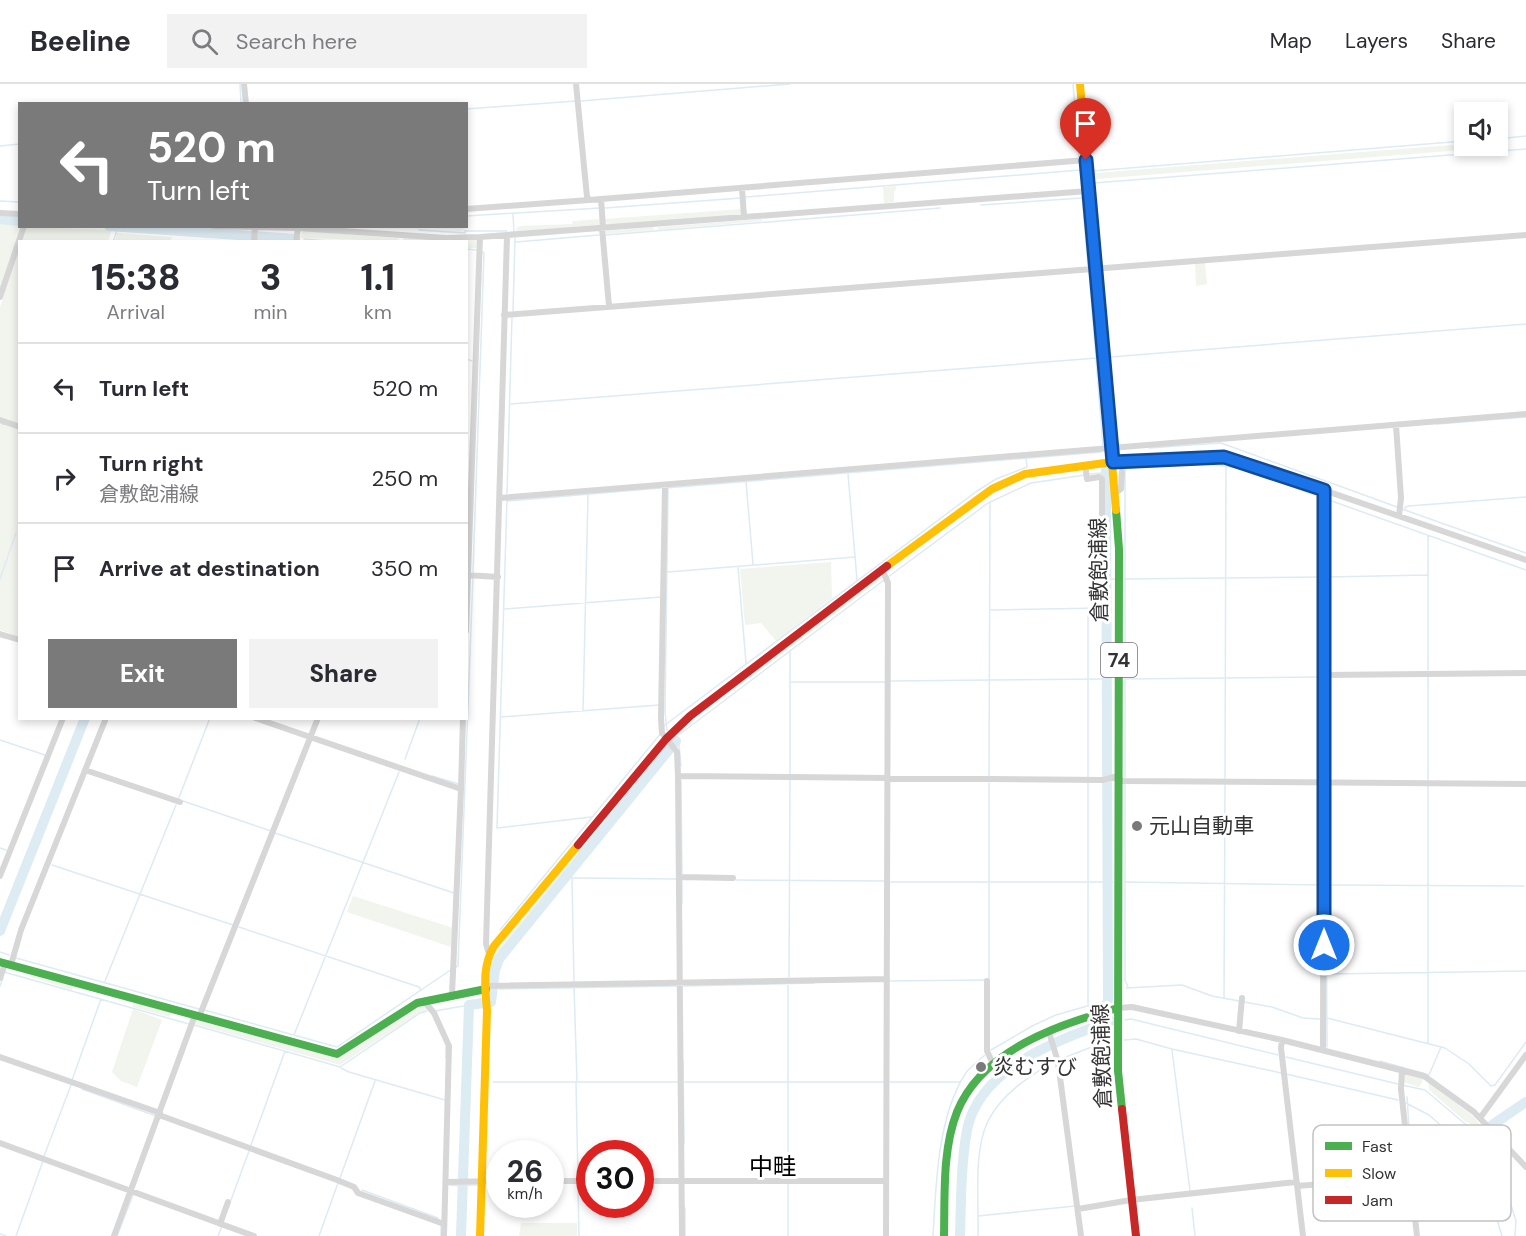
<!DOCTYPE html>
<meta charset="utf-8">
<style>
:root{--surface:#fff;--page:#f2f2f3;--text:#2b2b33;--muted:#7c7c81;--line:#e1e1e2;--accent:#7a7a7a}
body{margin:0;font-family:"DM Sans","Noto Sans JP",sans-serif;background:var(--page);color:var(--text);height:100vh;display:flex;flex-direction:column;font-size:22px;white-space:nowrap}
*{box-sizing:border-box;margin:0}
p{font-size:20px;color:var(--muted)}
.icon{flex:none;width:33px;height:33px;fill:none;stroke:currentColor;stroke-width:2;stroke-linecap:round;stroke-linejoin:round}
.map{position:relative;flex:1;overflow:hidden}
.sheet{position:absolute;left:18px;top:156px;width:450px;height:480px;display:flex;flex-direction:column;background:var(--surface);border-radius:0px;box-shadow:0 3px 9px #0003}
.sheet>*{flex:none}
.guide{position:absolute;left:18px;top:18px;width:450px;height:126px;border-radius:0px;box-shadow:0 3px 9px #0003;background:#7a7a7a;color:#fff;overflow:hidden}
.tools{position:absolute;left:1454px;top:18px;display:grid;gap:12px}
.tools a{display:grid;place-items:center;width:54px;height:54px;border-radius:0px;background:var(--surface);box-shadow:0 3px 9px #0003;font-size:30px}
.speed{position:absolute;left:486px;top:1056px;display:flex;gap:12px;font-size:30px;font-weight:700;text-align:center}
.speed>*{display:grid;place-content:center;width:78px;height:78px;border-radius:50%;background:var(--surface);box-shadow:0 3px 9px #0003;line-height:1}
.speed small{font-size:15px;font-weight:400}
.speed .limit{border:9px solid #d22;background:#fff;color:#111}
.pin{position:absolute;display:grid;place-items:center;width:51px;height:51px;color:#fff;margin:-62px -26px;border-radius:50% 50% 50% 0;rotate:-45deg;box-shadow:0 0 6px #0007}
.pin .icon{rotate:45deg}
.me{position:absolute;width:66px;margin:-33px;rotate:0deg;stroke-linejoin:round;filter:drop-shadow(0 0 4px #0008)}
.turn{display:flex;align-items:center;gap:21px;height:126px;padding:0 30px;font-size:27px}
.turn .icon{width:78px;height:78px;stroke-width:2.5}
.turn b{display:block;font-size:42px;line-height:51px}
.eta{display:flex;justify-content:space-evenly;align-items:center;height:102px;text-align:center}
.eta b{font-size:36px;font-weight:800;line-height:42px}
.action{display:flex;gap:12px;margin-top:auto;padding:12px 30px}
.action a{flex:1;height:69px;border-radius:0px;background:var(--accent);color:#fff;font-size:24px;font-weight:800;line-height:69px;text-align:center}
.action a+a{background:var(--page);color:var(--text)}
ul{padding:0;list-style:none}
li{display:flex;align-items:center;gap:18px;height:90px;padding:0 30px;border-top:2px solid var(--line)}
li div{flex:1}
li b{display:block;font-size:22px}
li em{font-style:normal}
header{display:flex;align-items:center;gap:36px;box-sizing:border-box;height:84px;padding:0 30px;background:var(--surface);border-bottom:2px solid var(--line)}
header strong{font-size:28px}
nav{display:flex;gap:33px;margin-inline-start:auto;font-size:21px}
.search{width:420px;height:54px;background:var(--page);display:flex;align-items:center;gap:15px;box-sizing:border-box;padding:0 21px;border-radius:0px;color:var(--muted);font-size:22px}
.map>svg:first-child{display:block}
.grass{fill:#f1f5ed}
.forest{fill:url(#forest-firs)}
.water{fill:url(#water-ripples)}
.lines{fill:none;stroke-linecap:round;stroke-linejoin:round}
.stream{stroke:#ddebf3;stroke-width:1.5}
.river{stroke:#ddebf3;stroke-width:10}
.street{stroke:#d7d7d7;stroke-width:6}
.fast{stroke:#4caf50;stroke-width:8}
.slow{stroke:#ffc107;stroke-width:8}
.jam{stroke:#c62828;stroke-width:8}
.route-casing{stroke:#114b97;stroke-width:15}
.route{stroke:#1a73e8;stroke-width:10}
.poi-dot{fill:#7a7a7a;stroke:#fff;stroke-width:2}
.labels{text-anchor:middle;stroke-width:6;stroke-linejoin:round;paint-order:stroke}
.shield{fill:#fff;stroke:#707070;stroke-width:1.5}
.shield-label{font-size:20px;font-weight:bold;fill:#333}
.street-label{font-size:21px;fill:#333;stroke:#fff}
.poi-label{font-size:21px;fill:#333;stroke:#fff;text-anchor:start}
.quarter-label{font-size:24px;fill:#000;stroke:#fff}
.key{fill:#fff;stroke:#c2c2c2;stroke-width:1.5}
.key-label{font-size:16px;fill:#333}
</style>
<header>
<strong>Beeline</strong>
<div class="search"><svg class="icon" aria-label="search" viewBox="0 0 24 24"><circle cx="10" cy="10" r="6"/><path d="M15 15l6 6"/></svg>Search here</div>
<nav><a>Map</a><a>Layers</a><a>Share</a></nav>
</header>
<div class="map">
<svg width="1526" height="1152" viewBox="0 0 1526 1152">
<defs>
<pattern id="forest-firs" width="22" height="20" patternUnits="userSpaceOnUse" patternTransform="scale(1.5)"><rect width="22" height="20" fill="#f1f5ed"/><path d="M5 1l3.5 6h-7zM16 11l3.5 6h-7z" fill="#cfd2cc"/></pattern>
<pattern id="water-ripples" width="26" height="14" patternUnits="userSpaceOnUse" patternTransform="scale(1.5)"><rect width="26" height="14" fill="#ddebf3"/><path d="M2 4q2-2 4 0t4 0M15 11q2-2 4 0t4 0" fill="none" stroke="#becad1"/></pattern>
</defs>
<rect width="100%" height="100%" fill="#fff"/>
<!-- grass -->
<path class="grass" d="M1464,60v2h23v2l-391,31 -1,-6z
M896,102v4l-2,1v11l-10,1 -1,-16z
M742,125l-1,6 -133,10 -4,-6z
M600,135l1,5 -2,1 -82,6 -1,-2 3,-3 53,-2 1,-3z
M761,135l2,2 -105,9v-3z
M0,139l19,1 1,2 2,1 -22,65z
M27,143l85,3 -4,11h-86z
M653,143l1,3 -49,4 1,-3z
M305,147l93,7 1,3 -99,-3 2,-6z
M117,149l55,4 -2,4h-55z
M404,154l72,3 2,7h-11l-1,-6h-64z
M19,165v175l-19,-6v-111z
M1205,178l2,22 -11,2 -1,-23z
M0,338l19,7v208l-19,-7z
M831,478l1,36 -56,43 -15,-18 -16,2 -5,-56z
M877,493h7l-149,112 -2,-3z
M588,760l-88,110 -6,13 -3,17 -2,-1 1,-18 6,-14 86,-106z
M353,812l100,32 -2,19 -104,-35z
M30,890l44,10 -2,6 -42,-13z
M133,918l38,10 -1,5 -37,-10z
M424,920l4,5 -9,4 -79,52 -145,-41 1,-4 142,38 78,-51z
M133,925l29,11 -25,67 -16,-6 -9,-9z
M1404,989l20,5 -5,9 -16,-5z
M1428,997l46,36 8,11 -16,-6 -37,-32z
M578,1077h11v18h-10z
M521,1139h56v13h-58z"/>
<!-- forest -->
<path class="forest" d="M0,339l19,6v10l-19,-7z"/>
<!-- water -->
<path class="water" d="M1526,1014v8l-33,21 -2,-4 4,-4z"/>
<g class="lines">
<!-- stream -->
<path class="stream" d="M240,0l1,20
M1073,0l6,73
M581,17l209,-17
M466,25l110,-8
M1497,55l29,-3
M0,62l20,-2
M1092,87l372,-30
M1094,99l432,-34
M1083,100v1
M1082,112l6,71
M746,113l334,-27 1,5
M0,117l20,1
M981,121l101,-7
M605,124l136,-10
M513,130l1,19
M466,132l134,-8
M419,146l46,3v-2h42
M606,151l334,-27
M304,155l38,3
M113,158l5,-15
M259,158l2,-6
M516,158l83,-7
M466,165l11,1
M1089,188l14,175
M513,227l2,-73
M1110,273l416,-33
M466,275l6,2
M511,320l586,-46
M1437,340l89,-7
M1149,364l72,-5 176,64
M1127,384c32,-1 65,-7 97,-2 33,4 66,21 97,31
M848,390l9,106
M1089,390l13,-1
M746,398l7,82
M666,404l435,-36
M507,410l5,-178
M507,415l-10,329 94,-11
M1326,415l200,71
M508,417l153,-13
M1402,425l124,44
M1405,425v-2l4,-1 117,-9
M1428,451v135
M738,483l8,96
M668,488l187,-15
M473,489l11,-320 -2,-1
M888,493l100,-74 43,-20 54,-8
M1327,493l101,-2
M0,495l16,-46
M1108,495h6
M1124,495l199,-2
M505,525l156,-12
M991,526l109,-2
M1125,595l196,-2
M890,597l217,-2
M791,598h95
M583,627l5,-216
M501,633l158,-12
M665,641l312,-234 19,-12 31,-12 -1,-8
M667,647l-2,-19 3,-223
M680,650l204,-154
M0,656l45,15
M679,660l2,22
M405,675l15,-41
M790,690v-124
M432,692l27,8
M989,692l1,-274
M1088,693v-162
M1225,694l1,-312
M1125,695v-310
M681,697l1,95
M1428,697v-106
M1125,700v196l3,7
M178,716l32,-82
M183,717l88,30
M275,749l179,60
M0,764l6,2
M1326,767l1,196
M52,781l181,60
M568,790l4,4h7l98,1
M572,794l2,104
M736,796l148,1
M891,798h222
M1124,798l197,3
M1327,801l197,1
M682,819v-22
M239,843l180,60 2,3
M500,846l161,-197
M0,868l9,3
M16,874l183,51
M456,883l2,-1 15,-389
M4,888l185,52
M1329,890l197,-3
M789,893l1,-197
M989,896v-197
M105,897l71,-176
M889,897l96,-1
M0,902l3,-8
M684,902l130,-3
M574,903l3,94
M1126,904l56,-3 30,11 27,5
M499,905l178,-3
M1224,914l1,-215
M1244,918l28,5 31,11 17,1
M1088,920v-221
M204,926l133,37 115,-78
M435,927l34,-6
M1108,931l1,7
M1327,934l118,30 24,16 22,22 4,-1 31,-43
M1125,936l6,-1 147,36
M194,941l146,42 80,-54 7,-2
M294,951l105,-263
M1124,956l12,-1 36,10 109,24
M1428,959v-257
M991,966l43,-25 22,-10 52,-15
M1172,966l18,141
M1286,973l112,27
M446,974v-11
M1061,975l33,-13 18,-4
M683,977l1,82
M1380,977l49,14
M341,984l8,4 96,28
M1286,990l112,26
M1429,991l12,-28
M72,996l29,-81
M493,998h185
M685,998h200
M890,998h70
M576,999l2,97
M1402,1001l23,5 58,49 21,43 12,39 -1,15
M82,1005l74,27
M1407,1013l3,46
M1406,1019l23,12 39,34 12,14 22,73
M251,1061l34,-94
M44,1072l27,-71
M1412,1091l70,-5
M340,1094l35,-97
M788,1094v-196
M449,1101l14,1
M467,1101h10
M578,1101l1,51
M362,1106l76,28
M231,1116l18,-49
M685,1124v28
M1192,1124l3,28
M978,1132l97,-10
M0,1150l6,2
M16,1152l27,-75
M117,1152l16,-41
M218,1152l4,-10
M319,1152l19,-53
M441,1152v-12
M788,1152v-53
M933,1152c3,-51 4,-117 32,-162 5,-7 13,-13 20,-19
M978,1152c1,-33 -5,-85 10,-115 14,-28 42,-45 68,-61"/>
<!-- river -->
<path class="river" d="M0,135l19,2
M109,142l186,13
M1106,386l2,530
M0,847l85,-213
M1479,1050l47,-32
M461,1152l8,-231 22,-3 4,-32 4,-11 177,-218 -2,-1
M960,1152c1,-34 1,-73 7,-106 12,-62 91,-90 144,-109"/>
<!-- street -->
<path class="street" d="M244,0l2,20
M576,0l11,113 3,3 11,-1 2,28
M742,104l2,29
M601,115l485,-39
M466,125l123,-9
M0,129l20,1
M214,142l84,2 148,10 34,-1 608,-46
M602,144l7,78
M254,158l1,-16
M296,158l2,-14
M0,213l24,-71
M504,231l1022,-80
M0,336l20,7
M1396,341l5,73 -2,18
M1112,378l101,-6 15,1 298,103
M1085,381l2,14 12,-2 3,2v131
M665,401l-4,233 1,15 15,19 1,24 4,460
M1115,409l6,-4 1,-17
M500,414l1026,-84
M882,485l6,14 -2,653
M467,491l31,2
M466,547l14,-394
M0,550l20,6
M1324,591l202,-2
M255,634l206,71 -9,206
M85,686l95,32
M678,692l425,4 10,-3 10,4 403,3
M461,705l2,-71
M0,792l63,-158
M679,793l54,1
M489,870l-3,-10 21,-708
M11,881l10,-35 85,-212
M0,894l5,-14
M987,897v70l7,15
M486,902l401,-7
M424,917l10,12 15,33 -5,190
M1118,924l14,-1 150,33 142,36 50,36 52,55
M199,933l119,-299
M1239,947l3,-33
M1049,948l9,30 23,174
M1282,956l-1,8 22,188
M1323,966l1,-560
M0,973l160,56
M1402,986l-1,19 16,147
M159,1031l178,65 17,7 4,6 86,31
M1480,1034l46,-63
M0,1059l254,93
M550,1097h40
M640,1097h246
M446,1098l54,-1
M1297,1102l113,-9
M1078,1125l53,-9 165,-18
M220,1140l8,-22
M114,1152l81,-221"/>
<!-- fast -->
<path class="fast" d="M1116,426l3,39 -1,522 4,38
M0,878l337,92 80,-51 69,-14
M944,1152c1,-39 -2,-86 13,-124 25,-62 102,-88 161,-104"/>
<!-- slow -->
<path class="slow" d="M1080,0l36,426
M887,482l105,-77 33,-15 87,-12
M480,1152l7,-226c-2,-22 -5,-44 7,-64l84,-101"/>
<!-- jam -->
<path class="jam" d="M578,761l88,-106 24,-23 197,-150
M1122,1025l14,127"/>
</g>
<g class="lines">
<defs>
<path id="route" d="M1086,76l27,302 111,-5 100,33v455"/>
</defs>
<!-- route casing -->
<use href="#route" class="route-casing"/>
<!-- route -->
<use href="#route" class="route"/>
</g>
<!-- markers -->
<g class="poi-dot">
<circle cx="1137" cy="742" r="6"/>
<circle cx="981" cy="983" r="6"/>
</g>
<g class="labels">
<!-- shield labels -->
<rect class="shield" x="1101" y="559" width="36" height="34" rx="4.5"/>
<g class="shield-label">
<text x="1119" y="583">74</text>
</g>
<!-- street labels -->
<g class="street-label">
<text transform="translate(1099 486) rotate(-91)" y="7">倉敷飽浦線</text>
<text transform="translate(1102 972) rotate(-92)" y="7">倉敷飽浦線</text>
</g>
<!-- poi labels -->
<g class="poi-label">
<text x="1149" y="749">元山自動車</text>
<text x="993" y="990">炎むすび</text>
</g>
<!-- quarter labels -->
<g class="quarter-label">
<text x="773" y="1091">中畦</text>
</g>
</g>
<!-- legend -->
<rect x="1313" y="1041" width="198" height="96" rx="9" class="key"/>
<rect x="1325" y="1058" width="27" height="8" fill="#4caf50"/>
<rect x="1325" y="1085" width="27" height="8" fill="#ffc107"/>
<rect x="1325" y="1112" width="27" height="8" fill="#c62828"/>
<g class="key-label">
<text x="1362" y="1068">Fast</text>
<text x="1362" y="1095">Slow</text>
<text x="1362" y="1122">Jam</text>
</g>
</svg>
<div class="tools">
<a><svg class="icon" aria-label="sound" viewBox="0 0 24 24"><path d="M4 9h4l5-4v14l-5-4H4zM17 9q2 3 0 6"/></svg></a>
</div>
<div class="speed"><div>26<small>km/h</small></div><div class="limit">30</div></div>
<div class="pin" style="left:1086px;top:76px;background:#d93025"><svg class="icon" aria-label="arrive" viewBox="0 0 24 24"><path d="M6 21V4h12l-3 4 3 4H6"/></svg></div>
<svg class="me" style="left:1324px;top:861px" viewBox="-20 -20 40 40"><circle r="17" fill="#1a73e8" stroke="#fff" stroke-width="3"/><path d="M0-11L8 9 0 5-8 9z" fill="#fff"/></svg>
<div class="guide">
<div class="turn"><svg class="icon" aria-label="left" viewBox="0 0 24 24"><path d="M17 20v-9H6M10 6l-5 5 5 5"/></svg><div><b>520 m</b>Turn left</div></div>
</div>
<section class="sheet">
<div class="eta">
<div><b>15:38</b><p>Arrival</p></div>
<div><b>3</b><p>min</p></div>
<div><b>1.1</b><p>km</p></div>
</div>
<ul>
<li><svg class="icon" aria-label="left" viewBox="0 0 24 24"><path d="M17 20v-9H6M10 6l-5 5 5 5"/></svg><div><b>Turn left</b></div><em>520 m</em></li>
<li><svg class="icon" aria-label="right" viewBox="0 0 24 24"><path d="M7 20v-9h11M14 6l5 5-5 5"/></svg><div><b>Turn right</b><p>倉敷飽浦線</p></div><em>250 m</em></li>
<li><svg class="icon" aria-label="arrive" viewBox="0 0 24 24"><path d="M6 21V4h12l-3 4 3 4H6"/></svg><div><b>Arrive at destination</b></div><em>350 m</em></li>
</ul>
<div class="action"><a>Exit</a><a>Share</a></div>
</section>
</div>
